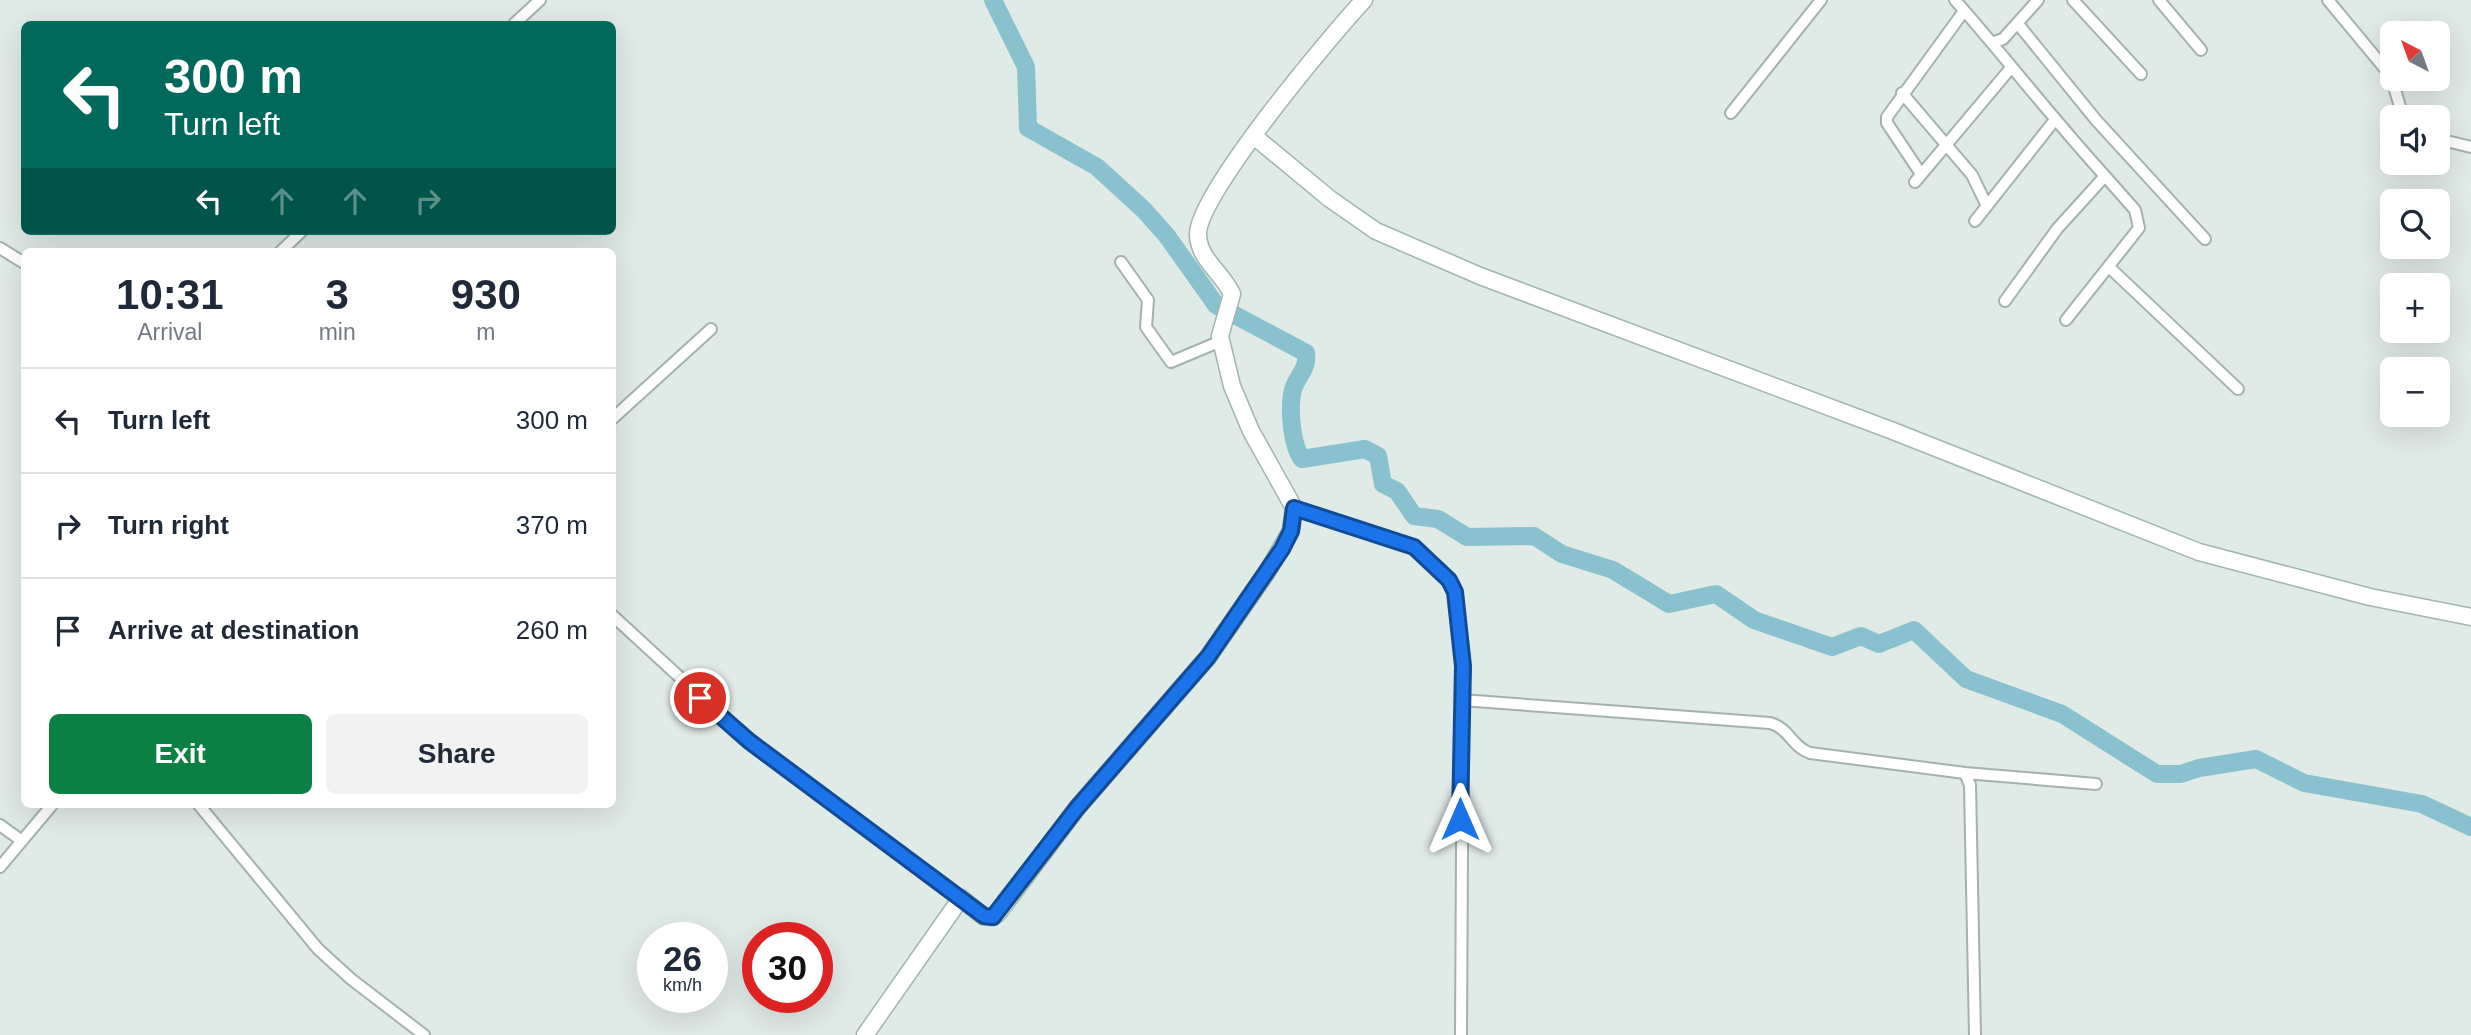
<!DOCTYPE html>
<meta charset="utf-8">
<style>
:root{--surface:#fff;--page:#f2f2f3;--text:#1f2937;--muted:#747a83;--line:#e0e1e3;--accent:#0b8043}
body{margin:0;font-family:Arial,sans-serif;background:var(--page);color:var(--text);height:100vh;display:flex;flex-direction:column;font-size:26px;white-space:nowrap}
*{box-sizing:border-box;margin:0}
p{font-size:23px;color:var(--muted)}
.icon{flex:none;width:38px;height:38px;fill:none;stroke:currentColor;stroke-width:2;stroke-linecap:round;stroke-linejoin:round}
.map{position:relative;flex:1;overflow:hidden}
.panel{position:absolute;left:21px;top:248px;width:595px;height:560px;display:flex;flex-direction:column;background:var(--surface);border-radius:10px;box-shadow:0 7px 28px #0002}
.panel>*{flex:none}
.hud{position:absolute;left:21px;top:21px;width:595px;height:214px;border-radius:10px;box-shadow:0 7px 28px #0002;background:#00695c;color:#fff;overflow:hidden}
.needle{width:46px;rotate:319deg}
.controls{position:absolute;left:2380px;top:21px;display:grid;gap:14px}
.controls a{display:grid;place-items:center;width:70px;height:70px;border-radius:10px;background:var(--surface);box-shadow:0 7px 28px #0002;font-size:35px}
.speed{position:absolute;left:637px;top:922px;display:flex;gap:14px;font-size:35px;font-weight:700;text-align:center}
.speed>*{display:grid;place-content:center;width:91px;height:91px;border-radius:50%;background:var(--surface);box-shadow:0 7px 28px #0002;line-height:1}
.speed small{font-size:18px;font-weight:400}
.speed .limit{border:10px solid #d22;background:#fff;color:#111}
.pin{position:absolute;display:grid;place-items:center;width:60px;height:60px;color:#fff;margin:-30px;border:4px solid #fff;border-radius:50%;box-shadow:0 2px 7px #0007}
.me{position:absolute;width:77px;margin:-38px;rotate:0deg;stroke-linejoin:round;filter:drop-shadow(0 0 5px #0008)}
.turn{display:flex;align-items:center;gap:24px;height:147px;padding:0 28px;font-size:32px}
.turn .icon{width:91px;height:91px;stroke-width:2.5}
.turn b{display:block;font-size:49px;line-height:60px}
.lanes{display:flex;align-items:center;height:66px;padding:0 28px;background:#0003;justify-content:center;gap:35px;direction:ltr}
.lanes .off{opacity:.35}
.eta{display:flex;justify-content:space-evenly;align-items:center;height:119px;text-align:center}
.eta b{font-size:42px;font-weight:700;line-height:49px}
.primary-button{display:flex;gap:14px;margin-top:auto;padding:14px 28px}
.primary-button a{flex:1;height:80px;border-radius:10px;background:var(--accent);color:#fff;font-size:28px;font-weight:700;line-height:80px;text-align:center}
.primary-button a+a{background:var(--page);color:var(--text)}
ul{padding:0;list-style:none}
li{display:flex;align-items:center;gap:21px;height:105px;padding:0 28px;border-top:2px solid var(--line)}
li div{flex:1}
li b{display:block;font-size:26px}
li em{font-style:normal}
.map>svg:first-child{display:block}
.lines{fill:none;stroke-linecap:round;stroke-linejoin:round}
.river{stroke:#89c1ce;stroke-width:18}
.street-casing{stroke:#a3b2ad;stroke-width:14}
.secondary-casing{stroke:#9fb6ae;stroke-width:19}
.street{stroke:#fff;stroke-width:10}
.secondary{stroke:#fff;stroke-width:16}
.route-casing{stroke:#114b97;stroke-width:18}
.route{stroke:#1a73e8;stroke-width:12}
</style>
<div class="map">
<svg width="2471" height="1035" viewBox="0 0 2471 1035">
<rect width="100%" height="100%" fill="#e0eae6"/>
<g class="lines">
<!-- river -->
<path class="river" d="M993,0l33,67 2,61 69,39 47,43 23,26 49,69 90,48c3,17 -12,25 -14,41 -3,17 0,52 10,65l63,-10 13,7 5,28 14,7 17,25 24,3 29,18 67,-1 28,18 51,16 56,34 47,-10 38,26 78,27 29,-11 18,8 35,-14 52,49 96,35 95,60h24l18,-6 57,-9 48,24 118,21 49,23"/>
<defs>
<path id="street" d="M1955,0c51,58 97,118 150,176
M2073,0l68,74
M2159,0l42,50
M2328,0l63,76 12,41
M514,24l26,-24
M2018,24l78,96 109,119
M1994,42l9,-3 35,-39
M1902,93l70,82 15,31
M1731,113l90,-113
M2438,139l33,8
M1921,174l-34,-51v-6l77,-106
M1915,182l95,-113
M1975,221l79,-100
M0,248l24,15
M280,252l22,-21
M1121,262l27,38 -2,27 25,35 50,-21
M2109,267l129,122
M2005,301l52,-72 48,-53 30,34 4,18 -73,92
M612,419l99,-90
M1294,508l120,39 27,23 14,22 8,74 -2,369
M612,615l137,126 212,157
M1461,700l309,23c19,5 22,24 40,30l155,20 5,12 5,250
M1965,773l131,11
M199,805l119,144 33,30 73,56
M0,825l22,16
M0,867l52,-62"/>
<path id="secondary" d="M1255,137l75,62 46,32 104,45 413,155 306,121 171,45 101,20
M865,1035l96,-137 22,18 10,1 5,-4 79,-105 131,-151 59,-85 24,-41 3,-23 -43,-77 -19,-45 -12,-50 12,-42c-9,-21 -33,-34 -34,-59 -2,-39 134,-201 166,-235"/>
</defs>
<!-- street casing -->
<use href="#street" class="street-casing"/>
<!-- secondary casing -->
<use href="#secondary" class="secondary-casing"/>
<!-- street -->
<use href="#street" class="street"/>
<!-- secondary -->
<use href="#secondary" class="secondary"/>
</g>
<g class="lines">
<defs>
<path id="route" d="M700,698l49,43 235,175 9,1 84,-109 131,-151 74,-108 9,-18 3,-23 120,39 35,33 6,12 8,74 -3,153"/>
</defs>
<!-- route casing -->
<use href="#route" class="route-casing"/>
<!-- route -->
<use href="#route" class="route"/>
</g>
</svg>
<div class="controls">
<a><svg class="needle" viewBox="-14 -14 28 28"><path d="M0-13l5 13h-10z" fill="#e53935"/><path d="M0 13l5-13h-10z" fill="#747a83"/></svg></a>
<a><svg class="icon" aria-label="sound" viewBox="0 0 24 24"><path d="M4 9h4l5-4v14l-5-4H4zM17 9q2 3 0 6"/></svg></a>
<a><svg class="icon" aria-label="search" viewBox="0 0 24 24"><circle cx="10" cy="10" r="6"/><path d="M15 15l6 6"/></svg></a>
<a>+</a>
<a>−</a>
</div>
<div class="speed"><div>26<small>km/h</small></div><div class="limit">30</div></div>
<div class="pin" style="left:700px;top:698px;background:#d93025"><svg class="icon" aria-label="arrive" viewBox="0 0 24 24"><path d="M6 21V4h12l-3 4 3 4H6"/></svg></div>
<svg class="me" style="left:1460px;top:819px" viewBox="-20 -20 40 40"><path d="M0-17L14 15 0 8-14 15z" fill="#1a73e8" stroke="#fff" stroke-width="4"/></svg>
<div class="hud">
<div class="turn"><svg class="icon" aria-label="left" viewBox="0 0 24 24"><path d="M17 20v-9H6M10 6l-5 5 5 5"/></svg><div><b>300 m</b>Turn left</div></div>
<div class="lanes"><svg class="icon" aria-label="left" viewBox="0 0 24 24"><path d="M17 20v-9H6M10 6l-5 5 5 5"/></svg><svg class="icon off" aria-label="ahead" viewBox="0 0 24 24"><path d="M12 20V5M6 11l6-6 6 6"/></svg><svg class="icon off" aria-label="ahead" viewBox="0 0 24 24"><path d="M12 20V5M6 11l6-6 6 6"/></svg><svg class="icon off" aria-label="right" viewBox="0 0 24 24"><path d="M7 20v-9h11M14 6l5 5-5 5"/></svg></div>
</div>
<section class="panel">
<div class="eta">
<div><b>10:31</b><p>Arrival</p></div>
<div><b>3</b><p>min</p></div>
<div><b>930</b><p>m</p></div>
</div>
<ul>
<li><svg class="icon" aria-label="left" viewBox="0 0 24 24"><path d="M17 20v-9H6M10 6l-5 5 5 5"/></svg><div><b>Turn left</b></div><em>300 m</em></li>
<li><svg class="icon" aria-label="right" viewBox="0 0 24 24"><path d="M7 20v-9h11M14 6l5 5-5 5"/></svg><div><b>Turn right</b></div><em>370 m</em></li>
<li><svg class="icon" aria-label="arrive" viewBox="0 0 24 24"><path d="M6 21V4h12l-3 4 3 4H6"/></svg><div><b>Arrive at destination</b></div><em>260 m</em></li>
</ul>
<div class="primary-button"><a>Exit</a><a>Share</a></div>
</section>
</div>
